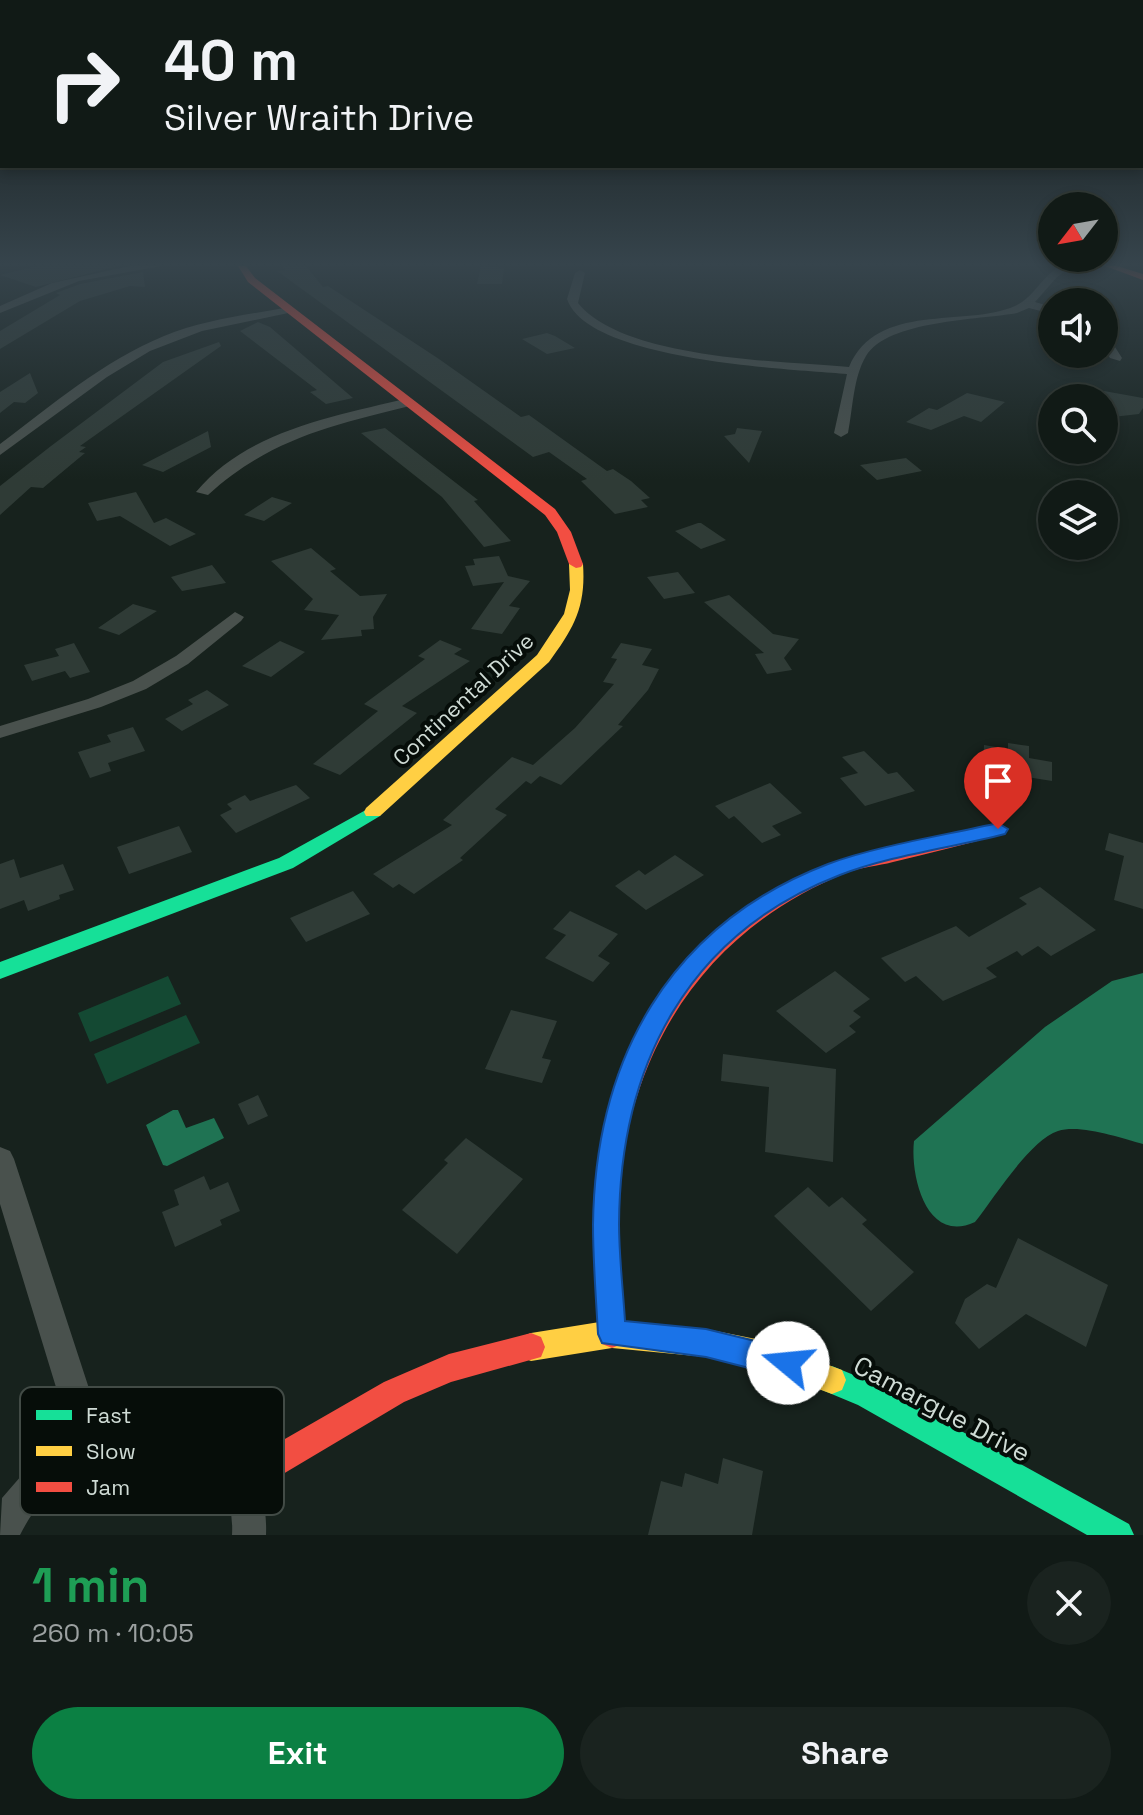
<!DOCTYPE html>
<meta charset="utf-8">
<style>
:root{--surface:#111a16;--page:#1a231f;--text:#f1f3f6;--muted:#9ca1a1;--line:#303835;--accent:#0b8043}
body{margin:0;font-family:"Space Grotesk",sans-serif;background:var(--page);color:var(--text);height:100vh;display:flex;flex-direction:column;font-size:30px;white-space:nowrap}
*{box-sizing:border-box;margin:0}
p{font-size:26px;color:var(--muted)}
.icon{flex:none;width:44px;height:44px;fill:none;stroke:currentColor;stroke-width:2;stroke-linecap:round;stroke-linejoin:round}
.map{position:relative;height:1535px;overflow:hidden}
.drawer{display:flex;flex-direction:column;background:var(--surface);flex:1}
.drawer>*{flex:none}
.hud{position:absolute;left:0px;top:0px;width:1144px;height:168px;box-shadow:0 4px 12px #0003,0 0 0 2px var(--line);background:#111a16;color:var(--text);overflow:hidden}
.needle{width:52px;rotate:239deg}
.controls{position:absolute;left:1038px;top:192px;display:grid;gap:16px}
.controls a{display:grid;place-items:center;width:80px;height:80px;border-radius:50%;background:var(--surface);box-shadow:0 4px 12px #0003,0 0 0 2px var(--line);font-size:40px}
.pin{position:absolute;display:grid;place-items:center;width:68px;height:68px;color:#fff;margin:-82px -34px;border-radius:50% 50% 50% 0;rotate:-45deg;box-shadow:0 0 8px #0007}
.pin .icon{rotate:45deg}
.me{position:absolute;width:88px;margin:-44px;rotate:287deg;stroke-linejoin:round;filter:drop-shadow(0 0 6px #0008)}
.turn{display:flex;align-items:center;gap:28px;height:168px;padding:0 32px;font-size:36px}
.turn .icon{width:104px;height:104px;stroke-width:2.5}
.turn b{display:block;font-size:56px;line-height:68px}
.round{display:grid;place-items:center;flex:none;width:84px;height:84px;border-radius:42px;background:var(--page)}
.headline{display:flex;align-items:center;justify-content:space-between;height:136px;padding:0 32px}
h1{font-size:48px;font-weight:600;line-height:60px;color:#1e9e55}
.primary-button{display:flex;gap:16px;margin-top:auto;padding:16px 32px}
.primary-button a{flex:1;height:92px;border-radius:48px;background:var(--accent);color:#fff;font-size:32px;font-weight:600;line-height:92px;text-align:center}
.primary-button a+a{background:var(--page);color:var(--text)}
.map>svg:first-child{display:block}
.green{fill:#144933}
.water{fill:#1f7353}
.building{fill:#2f3b36}
.lines{fill:none;stroke-linecap:round;stroke-linejoin:round}
.street{fill:#49514d;fill-rule:evenodd}
.fast{fill:#16e098;fill-rule:evenodd}
.slow{fill:#ffcf43;fill-rule:evenodd}
.jam{fill:#f24e42;fill-rule:evenodd}
.route{fill:#1a73e8;stroke:#114b97;stroke-width:2}
.labels{text-anchor:middle;stroke-width:8;stroke-linejoin:round;paint-order:stroke}
.street-label{font-size:22px;fill:#cfdbd5;stroke:#060d09}
.near-street-label{font-size:26px;fill:#cfdbd5;stroke:#060d09}
.key{fill:#060d09;stroke:#424b46;stroke-width:2}
.key-label{font-size:22px;fill:#cfdbd5}
</style>
<div class="map">
<svg width="1143" height="1535" viewBox="0 0 1143 1535">
<rect width="100%" height="100%" fill="#17221d"/>
<!-- green -->
<path class="green" d="M168,976l13,28 -91,38 -12,-29z
M186,1015l14,28 -93,41 -13,-30z"/>
<!-- water -->
<path class="water" d="M1143,973v171c-23,-6 -62,-20 -85,-13 -28,9 -64,67 -83,91 -49,23 -65,-47 -61,-81l131,-114 67,-46z
M173,1110h5l8,18 28,-10 10,20 -57,28 -4,-1 -17,-40z"/>
<!-- building -->
<path class="building" d="M37,266h81l-82,21 -36,-12z
M282,266h24l17,21 5,-1 111,73 82,58 8,-2 78,56 6,-2 18,12 19,17 -9,2 7,7 -33,7 -34,-33 6,-2 -38,-27 -16,5 -256,-186 8,-1z
M481,266l23,2 -2,16h-25z
M143,272l2,15 -15,-1 -50,15 -80,48v-18l60,-36 -4,-2 24,-9z
M258,322l12,5 83,71 -27,6 -16,-12 7,-2 -77,-59z
M547,333l8,3 20,12 -28,6 -25,-15z
M219,342l2,4 -141,100 6,1 -7,5 6,1 -42,35 -12,-1 -31,28v-29l51,-40 112,-84z
M30,373l8,20 -13,10 -11,-1 -14,11v-21z
M1104,391l39,7v10l-4,6 -35,4z
M967,393l38,9 -24,20 -17,-6 -33,14 -25,-8 23,-14 8,2z
M385,428l93,72 -4,1 37,40 -27,6 -42,-50 -81,-64z
M737,428l25,3 -13,32 -25,-27 11,-2z
M208,431l3,16 -48,25 -21,-7z
M906,458l16,13 -45,9 -17,-15z
M136,492l18,31 12,-5 30,16 -26,12 -50,-30 -23,5 -9,-18z
M272,497l20,6 -28,18 -20,-6z
M698,523h3l25,17 -25,9 -26,-18z
M311,548l25,21 -6,2 30,25 27,-2 -14,23 1,12 -13,1 1,6 -41,4 18,-25 -35,-5 9,-11 -42,-38z
M499,556l9,20 22,5 -21,25 11,2 -18,26 -31,-5 33,-47 -31,4 -8,-20 10,-1 -2,-6z
M212,565l14,18 -44,8 -11,-14z
M678,572l17,21 -31,6 -17,-22z
M729,595l44,39 26,5 -15,19 8,12 -25,4 -12,-20 9,-1 -60,-51z
M133,604l24,7 -38,24 -21,-7z
M440,640l22,9 -8,5 16,7 -68,45 15,7 -77,62 -27,-11 65,-53 -14,-7 61,-45 -7,-3z
M280,641l25,11 -34,25 -29,-11z
M74,643l16,29 -20,6 -5,-7 -33,10 -8,-16 35,-9 -4,-7z
M621,643l31,6 -10,16 17,4 -11,21 -30,35 5,1 -62,59 -21,-9 -9,8 -5,-3 -31,28 12,6 -47,43 3,2 -49,34 -15,-10 -6,4 -20,-14 79,-49 -9,-5 69,-63 21,8 42,-37 39,-44 -11,-2 14,-23 -6,-1z
M207,690l22,15 -47,26 -17,-12 28,-15 -5,-4z
M133,727l12,24 -37,12 3,8 -21,7 -12,-26 33,-10 -4,-7z
M1008,743l21,3v12l23,4v19l-69,-11 1,-25 24,4z
M864,751l24,23 9,-2 18,19 -50,15 -25,-28 18,-5 -16,-16z
M770,783l32,30 -30,13 9,9 -19,8 -28,-27 -5,3 -14,-13z
M296,785l14,13 -74,35 -16,-18 12,-6 -5,-5 18,-9 5,6z
M179,826l13,26 -63,22 -12,-27z
M1109,833l34,10v66l-29,-9 10,-44 -19,-6z
M675,855l29,20 -58,35 -31,-24 24,-16 6,5z
M14,859l6,19 43,-14 11,26 -15,5 1,4 -32,12 -4,-11 -24,9v-45z
M1040,887l56,43 -45,26 -13,-10 -16,10 -5,-5 -31,17 11,9 -54,24 -27,-25 -11,6 -24,-24 75,-32 13,11 58,-33 -8,-6z
M353,891l17,23 -64,28 -16,-24z
M570,911l48,23 -20,22 12,7 -17,19 -48,-24 21,-23 -13,-6z
M835,971l35,28 -17,12 8,6 -12,9 7,6 -30,21 -50,-42z
M511,1010l46,11 -15,37 9,2 -9,23 -57,-14z
M723,1054l113,15 -3,93 -68,-10 4,-65 -48,-6z
M258,1095l10,21 -20,9 -10,-21z
M466,1138l57,41 -66,75 -55,-44 46,-47 -4,-3z
M204,1176l6,14 18,-8 12,29 -20,9 2,5 -47,22 -13,-35 17,-7 -5,-15z
M808,1187l21,20 13,-10 25,23 -5,4 52,48 -43,39 -97,-95z
M1018,1238l90,47 -22,62 -60,-33 -47,35 -24,-26 10,-24 22,-15 9,4z
M723,1458l40,13 -11,64h-104l13,-54 21,6 3,-14 33,11z"/>
<g class="lines">
<!-- street -->
<path class="street" d="M130,266h31l-82,15 -79,32v-7l52,-23z
M1061,266h12l-16,11 -22,25 17,5v7l-23,-6 -12,5c-38,7 -129,7 -151,43 -13,22 -13,52 -18,77l-7,4 -7,-4 13,-59c-58,-5 -259,-13 -280,-75l8,-26 5,-3 5,3 -7,30c45,56 201,58 271,64 28,-66 116,-39 166,-61 19,-8 27,-31 46,-40z
M289,307l4,1v4l-91,19 -52,20 -43,26 -107,78v-11c52,-39 103,-83 164,-108 39,-16 83,-21 125,-29z
M1104,334l4,2 14,22 -2,3 -10,-3 -6,-10z
M409,398l6,4 -1,3c-81,20 -143,33 -206,90l-12,-3c52,-62 139,-76 213,-94z
M235,612l9,5 -3,4 -53,43 -42,25 -45,18 -101,31v-12l88,-27 45,-18 43,-25z
M0,1147l10,4 4,8 85,260c86,-36 171,21 167,116h-34c4,-73 -57,-116 -125,-86 -37,17 -69,50 -87,86h-20l2,-37 39,-45 29,-20 -70,-229z"/>
<!-- fast -->
<path class="fast" d="M373,806l9,6 -2,4 -87,52 -293,111v-17l279,-104z
M832,1366l46,19 251,139 5,11h-47l-229,-130 -36,-15 -4,-10 4,-10z"/>
<!-- slow -->
<path class="slow" d="M576,560l7,4c3,43 -9,64 -34,98l-169,154h-14l-2,-4 2,-4 171,-153 27,-41 6,-24 -1,-26z
M612,1320l94,9 55,11 81,30 4,10 -4,10 -10,4 -71,-26 -55,-11 -94,-9 -81,13 -10,-4 -4,-10 4,-10 10,-4z"/>
<!-- jam -->
<path class="jam" d="M238,266h8l9,12 300,231 16,23 12,32 -2,3 -5,1 -7,-4 -12,-32 -12,-17 -297,-233z
M1105,266h12l26,8v6z
M998,823l10,6 -3,4c-37,11 -75,20 -112,29 -15,4 -32,5 -47,11 -127,51 -206,156 -224,292 -7,56 0,113 4,169l-4,10 -10,4 -10,-4 -4,-10c-3,-56 -9,-114 0,-170 20,-139 103,-250 235,-301 17,-7 35,-8 53,-13 37,-8 75,-18 112,-27z
M531,1333l10,4 4,10 -4,10 -90,25 -47,20 -153,91 -11,4 -11,-4 -4,-11 4,-11 155,-89 65,-28z"/>
</g>
<!-- sky -->
<linearGradient id="sky" x2="0" y2="1"><stop stop-color="#0d1310"/><stop offset="0.55" stop-color="#36444c"/><stop offset="1" stop-color="#36444c" stop-opacity="0"/></linearGradient>
<rect width="1143" height="480" fill="url(#sky)"/>
<!-- route -->
<path class="route" d="M998,823l10,6 -3,5c-54,14 -113,21 -165,41 -153,59 -220,191 -221,349 0,32 4,65 6,97l81,8 82,20 10,4 5,10 -5,10 -10,5 -82,-21 -104,-14 -4,-9c-2,-36 -5,-73 -5,-109 2,-166 76,-300 235,-361 48,-18 118,-29 170,-41z"/>
<g class="labels">
<!-- street labels -->
<g class="street-label">
<text transform="translate(463 699) rotate(-43)" y="8">Continental Drive</text>
</g>
<!-- near-street labels -->
<g class="near-street-label">
<text transform="translate(942 1409) rotate(28)" y="9">Camargue Drive</text>
</g>
</g>
<!-- legend -->
<rect x="20" y="1387" width="264" height="128" rx="12" class="key"/>
<rect x="36" y="1410" width="36" height="10" fill="#16e098"/>
<rect x="36" y="1446" width="36" height="10" fill="#ffcf43"/>
<rect x="36" y="1482" width="36" height="10" fill="#f24e42"/>
<g class="key-label">
<text x="86" y="1423">Fast</text>
<text x="86" y="1459">Slow</text>
<text x="86" y="1495">Jam</text>
</g>
</svg>
<div class="controls">
<a><svg class="needle" viewBox="-14 -14 28 28"><path d="M0-13l5 13h-10z" fill="#e53935"/><path d="M0 13l5-13h-10z" fill="#9ca1a1"/></svg></a>
<a><svg class="icon" aria-label="sound" viewBox="0 0 24 24"><path d="M4 9h4l5-4v14l-5-4H4zM17 9q2 3 0 6"/></svg></a>
<a><svg class="icon" aria-label="search" viewBox="0 0 24 24"><circle cx="10" cy="10" r="6"/><path d="M15 15l6 6"/></svg></a>
<a><svg class="icon" aria-label="layers" viewBox="0 0 24 24"><path d="M12 4l9 5-9 5-9-5zM3 14l9 5 9-5"/></svg></a>
</div>
<div class="pin" style="left:998px;top:829px;background:#d93025"><svg class="icon" aria-label="arrive" viewBox="0 0 24 24"><path d="M6 21V4h12l-3 4 3 4H6"/></svg></div>
<svg class="me" style="left:788px;top:1363px" viewBox="-20 -20 40 40"><circle r="19" fill="#fff"/><path d="M0-13L10 11 0 6-10 11z" fill="#1a73e8"/></svg>
<div class="hud">
<div class="turn"><svg class="icon" aria-label="right" viewBox="0 0 24 24"><path d="M7 20v-9h11M14 6l5 5-5 5"/></svg><div><b>40 m</b>Silver Wraith Drive</div></div>
</div>
</div>
<section class="drawer">
<div class="headline"><div><h1>1 min</h1><p>260 m · 10:05</p></div><a class="round"><svg class="icon" aria-label="close" viewBox="0 0 24 24"><path d="M6 6l12 12M18 6L6 18"/></svg></a></div>
<div class="primary-button"><a>Exit</a><a>Share</a></div>
</section>
